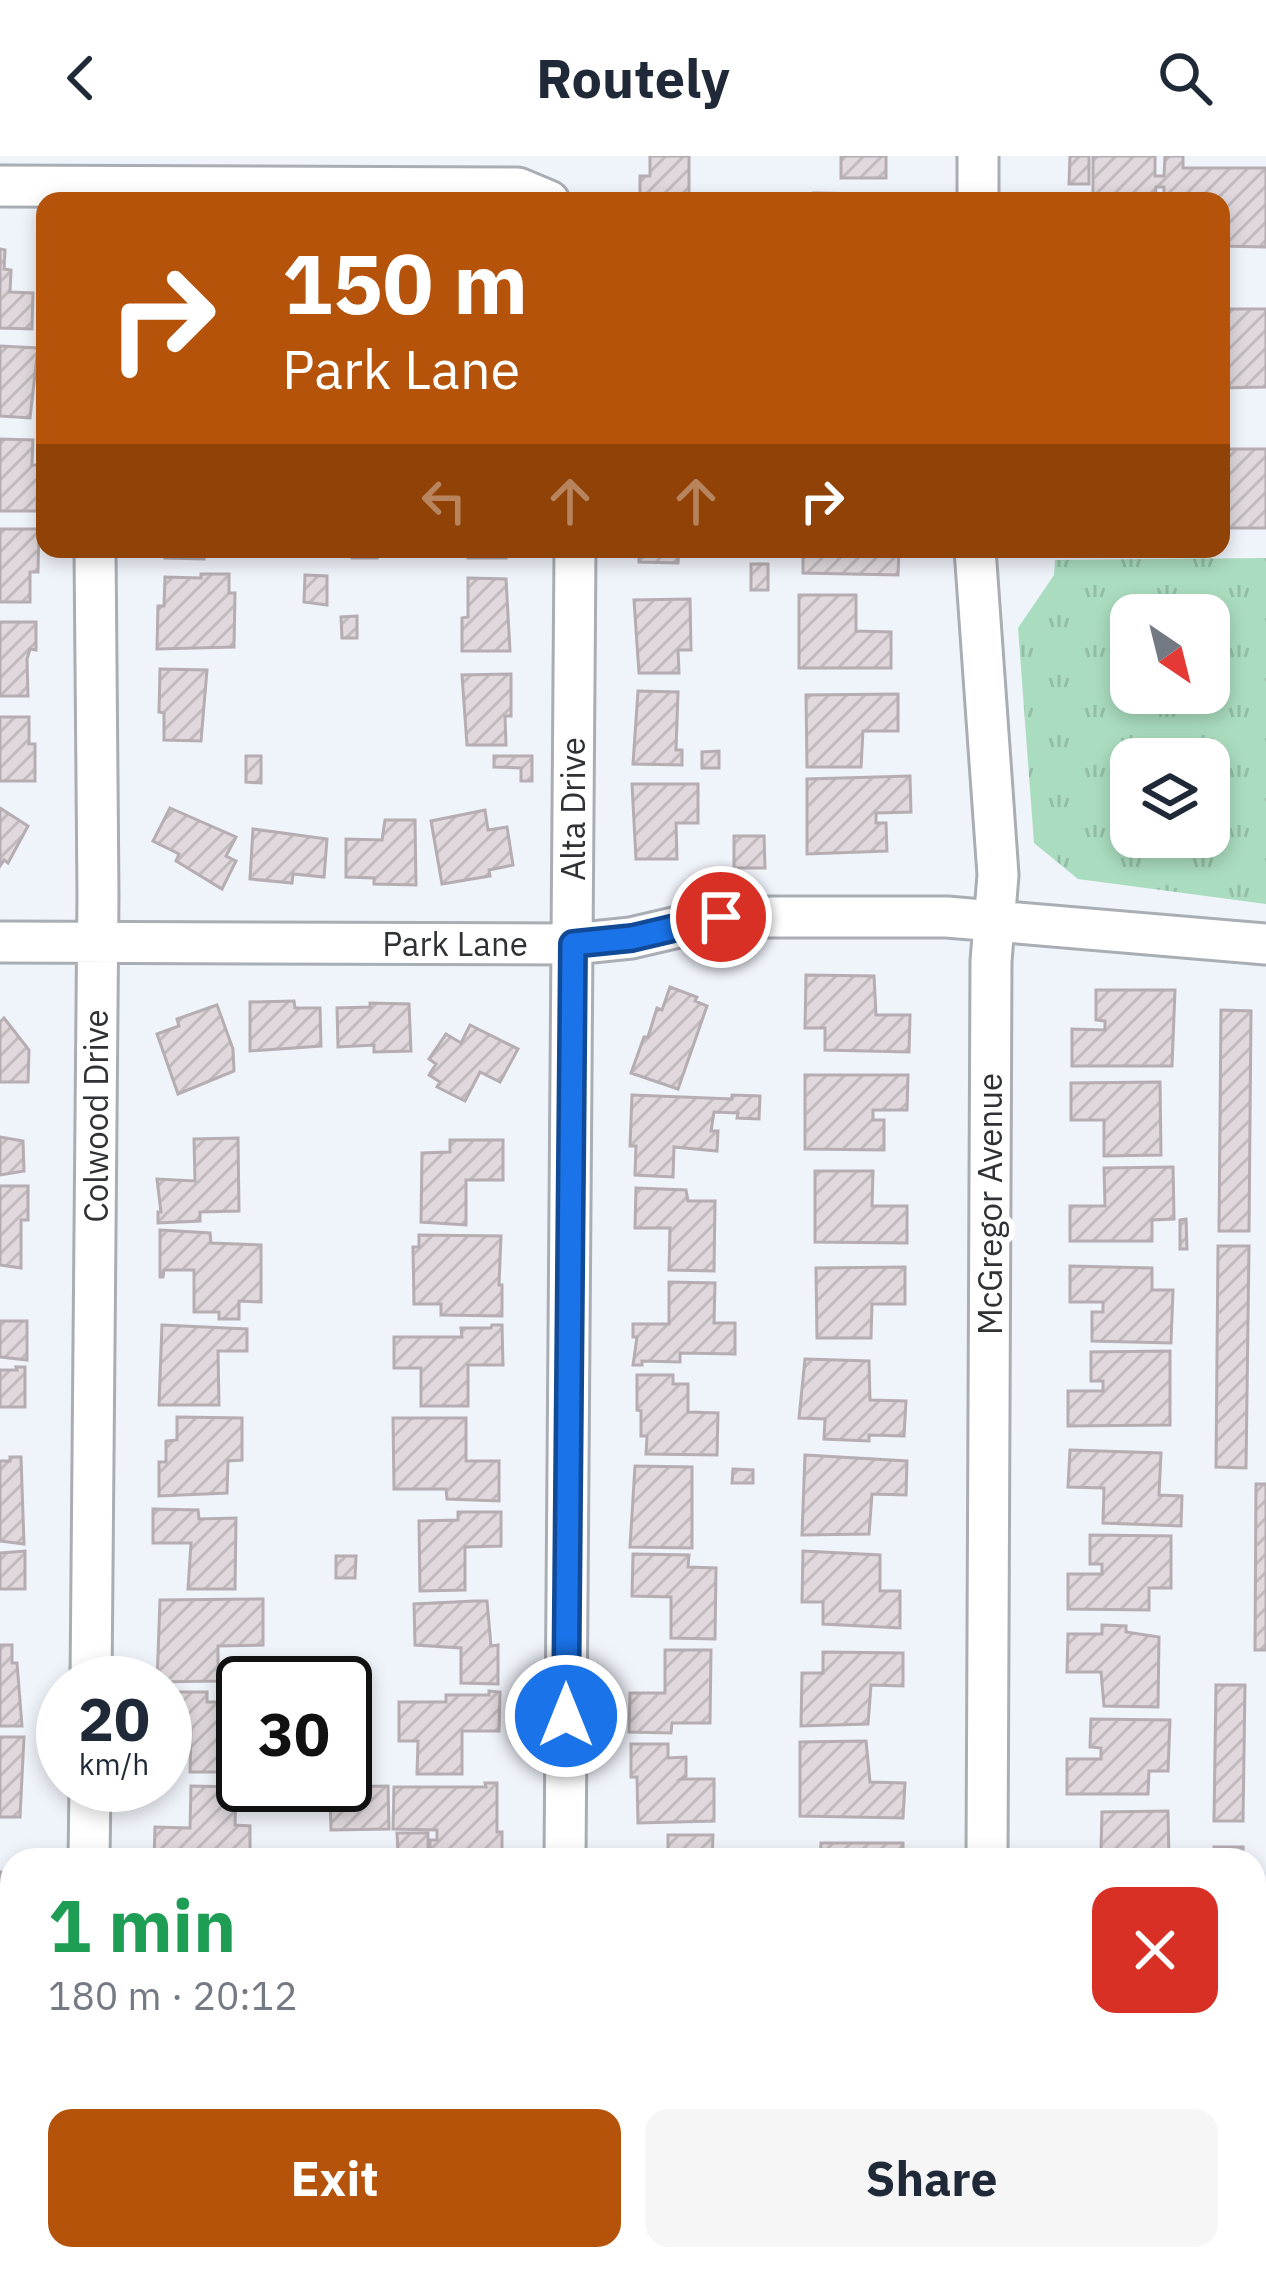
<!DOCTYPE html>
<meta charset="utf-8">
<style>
:root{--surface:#fff;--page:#f6f6f7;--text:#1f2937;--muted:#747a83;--accent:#b45309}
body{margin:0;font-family:"IBM Plex Sans",sans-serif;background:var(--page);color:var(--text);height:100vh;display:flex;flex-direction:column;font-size:45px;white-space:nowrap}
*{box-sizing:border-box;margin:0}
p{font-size:39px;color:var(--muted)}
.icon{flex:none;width:66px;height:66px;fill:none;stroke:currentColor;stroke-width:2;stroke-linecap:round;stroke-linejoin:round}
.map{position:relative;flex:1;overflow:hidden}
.sheet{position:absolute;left:0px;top:1692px;width:1266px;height:423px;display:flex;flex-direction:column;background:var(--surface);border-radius:36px 36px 0 0;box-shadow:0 6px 18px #0003}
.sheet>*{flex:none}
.banner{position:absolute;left:36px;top:36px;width:1194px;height:366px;border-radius:24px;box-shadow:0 6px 18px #0003;background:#b45309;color:#fff;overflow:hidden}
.needle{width:78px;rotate:145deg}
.fabs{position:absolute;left:1110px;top:438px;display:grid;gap:24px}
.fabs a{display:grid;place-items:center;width:120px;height:120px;border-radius:24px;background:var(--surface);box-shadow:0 6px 18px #0003;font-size:60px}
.speed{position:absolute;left:36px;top:1500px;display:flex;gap:24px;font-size:60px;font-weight:700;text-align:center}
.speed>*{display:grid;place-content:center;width:156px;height:156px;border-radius:50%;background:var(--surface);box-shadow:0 6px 18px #0003;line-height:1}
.speed small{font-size:30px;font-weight:400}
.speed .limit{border:6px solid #111;border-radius:18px;background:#fff;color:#111}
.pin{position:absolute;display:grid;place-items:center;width:102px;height:102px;color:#fff;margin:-51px;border:6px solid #fff;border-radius:50%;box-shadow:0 3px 12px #0007}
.me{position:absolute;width:132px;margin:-66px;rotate:0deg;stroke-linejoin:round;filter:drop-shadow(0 0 9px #0008)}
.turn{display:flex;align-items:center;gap:42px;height:252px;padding:0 48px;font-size:54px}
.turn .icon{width:156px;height:156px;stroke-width:2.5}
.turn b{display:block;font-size:84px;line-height:102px}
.lanes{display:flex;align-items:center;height:114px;padding:0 48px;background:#0003;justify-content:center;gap:60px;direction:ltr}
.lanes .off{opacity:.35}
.round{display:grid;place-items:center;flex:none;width:126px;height:126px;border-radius:24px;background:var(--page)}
.summary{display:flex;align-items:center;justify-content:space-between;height:204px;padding:0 48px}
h1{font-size:72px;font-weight:800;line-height:90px;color:#1e9e55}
.action{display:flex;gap:24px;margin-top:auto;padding:24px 48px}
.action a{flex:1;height:138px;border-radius:24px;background:var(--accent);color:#fff;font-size:48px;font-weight:800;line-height:138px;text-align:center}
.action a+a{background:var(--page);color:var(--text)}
header{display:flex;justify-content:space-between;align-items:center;height:156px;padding:0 48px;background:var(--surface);font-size:54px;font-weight:800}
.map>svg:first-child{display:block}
.grass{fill:url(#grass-tufts);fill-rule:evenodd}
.building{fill:url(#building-hatch);stroke:#b5adb2;stroke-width:3}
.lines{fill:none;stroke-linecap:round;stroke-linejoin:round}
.street-casing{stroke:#a9adb4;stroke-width:45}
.street{stroke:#fff;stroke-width:39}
.route-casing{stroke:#114b97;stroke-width:30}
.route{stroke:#1a73e8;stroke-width:21}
.labels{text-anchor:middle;stroke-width:12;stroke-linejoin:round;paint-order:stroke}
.street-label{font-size:33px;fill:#2f3134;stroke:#fff}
</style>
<header><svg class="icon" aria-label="back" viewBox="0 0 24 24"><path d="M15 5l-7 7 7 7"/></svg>Routely<svg class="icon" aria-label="search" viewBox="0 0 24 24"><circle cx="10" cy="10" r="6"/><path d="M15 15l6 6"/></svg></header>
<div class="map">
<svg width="1266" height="2114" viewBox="0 0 1266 2114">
<defs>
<pattern id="grass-tufts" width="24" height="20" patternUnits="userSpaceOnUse" patternTransform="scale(3)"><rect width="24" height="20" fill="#aaddbf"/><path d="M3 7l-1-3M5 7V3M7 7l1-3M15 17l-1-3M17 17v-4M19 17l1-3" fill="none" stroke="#93bea5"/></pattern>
<pattern id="building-hatch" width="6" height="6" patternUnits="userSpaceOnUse" patternTransform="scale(3)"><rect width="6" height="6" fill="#e0d8dc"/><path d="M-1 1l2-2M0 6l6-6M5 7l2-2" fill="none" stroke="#c0babd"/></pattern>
</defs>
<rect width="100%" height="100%" fill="#eff3fa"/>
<!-- grass -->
<path class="grass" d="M1266,402v346l-188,-25 -44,-36 -16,-215 36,-53 1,-15zM1131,459h78v78h-78zM1131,603h78v78h-78z"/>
<!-- building -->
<path class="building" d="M650,0h39v45h-49v-25h10z
M841,0h45v22h-45z
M1070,0h19v28h-20z
M1093,0h62v20h9l1,-20h18v12h83v79l-45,-1v-45h-57v-14h-8l-1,14h-62z
M814,37l51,1v7h-51z
M0,93l5,1 -1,19 7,1 -1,22 23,1 -1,36 -32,-1z
M1221,153h45v78l-45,1z
M0,190l38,2 -8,70 -30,-2z
M0,283l33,1 -1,25h6l-1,46h-37z
M1221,293h45v79h-45z
M0,373h39l-1,43h-8v30h-30z
M165,393h39v10l-39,-1z
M351,393h26v9h-25z
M468,393h38v9h-38z
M639,393h40l-1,14 -39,-1z
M803,393h96l-1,26 -95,-2z
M751,408h17v26h-17z
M201,418h28v19h6l-1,54 -77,2 1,-43h6l1,-29 36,1z
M305,419l22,1v29l-23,-3z
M468,422l38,1 4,72h-48v-33l6,-1z
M799,439h57v36l35,1v36h-92z
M690,443l1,51h-13l1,23h-40l-5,-73z
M357,460v22h-15l-1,-21z
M0,466h36v28l-6,-1 -3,10 1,37h-28z
M160,513l47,1 -6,71 -37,-1v-27l-5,-1z
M511,518v42h-6l1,29h-39l-5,-70z
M638,535l40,1 -2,58h6v15l-49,-1z
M898,538v37h-35l-2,36h-54l-1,-72z
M0,561h29v27h6v37h-35z
M719,595v17h-17v-16z
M246,600h15v27l-15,-1z
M494,600h38v25h-11v-13l-27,-1z
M910,620l1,36 -35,1v10h10l1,28 -80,3v-75z
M632,628h66v39h-22l1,36h-41z
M0,652l28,18 -20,37 -4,-3 -4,6z
M170,652l66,29 -10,19 10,5 -14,28 -46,-28 3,-7 -26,-13z
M485,654l3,20 19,-3 6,38 -24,5 1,6 -48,8 -11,-63z
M385,664h30l1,65 -42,-1v-6l-28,-1v-38l36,1z
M253,673l74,10 -3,38 -31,-3 -1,9 -42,-4z
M734,680h30l1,32h-31z
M806,819l68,1 2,39h34l-1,37 -84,-2v-22h-20z
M670,831l27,10 -2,4 12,5 -29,83 -47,-16 13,-36h4l9,-29 5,2z
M1096,834h79l-3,76h-100v-37l33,1v-9l-9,-1z
M294,845l1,7h25l1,38 -71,5v-49z
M370,847l39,1 2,47 -37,1v-7l-36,2 -1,-39 33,-1z
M217,849l16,44 1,22 -56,23 -21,-60 22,-8 -2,-7z
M1221,854l30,1 -2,220h-30z
M4,862l25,32 -1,32h-28v-60z
M470,869l48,24 -18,33 -20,-10 -15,29 -28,-14 3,-5 -11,-7 7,-11 -7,-5 17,-25 15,9z
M805,919h103l-1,35h-34v10h11v30l-79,-1z
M1160,926l1,73 -57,1v-36h-33v-37z
M632,939l100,4v-4l28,1 -1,23 -22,-1 1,-5 -24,-1 -3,19h7l-1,20 -43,-4 -1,30 -38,-2 1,-29h-6z
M0,981l23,4 1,30 -24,4z
M238,982l1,73 -39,1v9l-42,2v-11h3l-4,-33 38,2 -1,-42z
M450,984h53v40h-37v45l-45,-3 1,-69 28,-1z
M1173,1011l1,52 -22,1v21h-82v-35h35l-1,-38z
M815,1015h58l-1,35h35v37l-92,-1z
M0,1030h28v34h-7v48l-21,-3z
M636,1032l50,2 2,11h27l-1,70 -45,-1 1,-42h-35z
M1186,1063l1,30h-7v-29z
M160,1074l50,3 1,10 50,2v57l-22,-1v18h-20v-7h-25v-42h-30l-1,7h-3z
M419,1079l82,1 -2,49h3v31l-61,-1v-11h-27l-1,-57h6z
M1218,1090h31l-3,222 -30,-1z
M1070,1110l82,2v22h21l-2,53 -79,-2v-29h11v-10h-33z
M905,1111v37h-33l-1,34h-54l-1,-70z
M669,1126l46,1 -1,40h21v31l-55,-1v9l-38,-1v4h-9l4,-28h-4v-13h36z
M0,1165h27v39l-27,-3z
M162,1169l85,4v22h-29l1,54h-60z
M492,1169h10l1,40h-35v41h-47v-38h-27v-31h68l-1,-9h30z
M1170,1195v74l-102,1v-35h35v-10h-12v-29z
M805,1203l64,2 1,39 36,1 -2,35 -35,-1v6l-45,-2 1,-20 -26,-1z
M16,1211h9v40h-25v-37h17z
M637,1219h36v9h15v28l30,1 -1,42 -71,-1 1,-18h-6v-25l-4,-1z
M177,1261l65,1v42l-14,1 -1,32 -68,3v-34h7v-21l11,-1z
M393,1262h73v43h33v40l-52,-2 -1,-10h-52z
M1070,1294l91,3 -2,42 23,1 -1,30 -78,-3 1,-35 -36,-1z
M805,1299l102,6 -1,34 -34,-1 -3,40 -67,1z
M10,1301h11l3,87 -24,-3v-80h10z
M635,1310l57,1v81l-62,-1z
M733,1313l20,1v13h-21z
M1256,1328h10v166h-11z
M153,1353l45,1 1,9 37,-1 -1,71h-47l3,-46h-38z
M458,1356h43v34l-36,1v43l-45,1 -1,-70 39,-1z
M1090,1379l81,1v52h-22v22l-81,-1v-35h34v-10h-12z
M25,1395v38h-25v-36z
M803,1395l77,4v36h20v37l-77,-4v-22h-21z
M633,1398l56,1 -1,12 28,1 -1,71 -44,-1v-41l-39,-1z
M336,1400h20l-1,22h-19z
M263,1443v46l-45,1v35l-61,1 3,-82z
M475,1445h12l4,45 7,-1v39l-37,-1v-35l-46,-3 -1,-41z
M1102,1469l24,1v6l33,5 -1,70 -54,-1 -3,-34h-34l1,-38h34z
M0,1489h12v18h5l5,63h-22z
M665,1494h46l-1,73h-38l-1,10 -42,-1 1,-39h35z
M823,1496l80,1v33l-32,-1 -3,39 -67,2 1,-53h21z
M1216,1529h29l-2,136h-29z
M489,1535l11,1 -1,39h-37v43h-45l1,-33h-19v-39h47v-7h43z
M165,1536h42v10h29v70h-46l1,-42h-26z
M345,1539l8,1 -1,21h-7z
M1091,1563l79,1 -2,51h-19l-1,23h-81v-35h34v-11l-11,-1z
M0,1581h24l-4,80h-20z
M866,1585l4,41 35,1 -2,35 -103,-2v-74z
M631,1588h37v14l18,-1v19l-5,3h33v42l-76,2 -1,-46h-6z
M485,1627h12v49h5v24l-72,-1v-15h7v-10l-44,-1 1,-42h92z
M191,1630l45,1 -1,38 15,1v31l-54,-2v5h-42l1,-33 35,1z
M388,1630l1,43 -58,1 -1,-43z
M1168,1655l1,49h-104v-10h36l1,-38z
M397,1677h31v20h-30z
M668,1679h45l-1,25h-49v-5h5z
M821,1687h82v17h-83z
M1214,1691h29v13h-29z
M0,1716h12v37h-12z
M0,1759l12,1v51h-12z
M0,1978h12v105h-12z
M496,2103h28v10l-27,-1z
M797,2103h102v9l-102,2z
M1085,2103h80v3l-80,-1z
M1211,2103h30v11h-30z
M627,2106l76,1v7h-76z"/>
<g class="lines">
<defs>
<path id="street" d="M0,30l518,2 31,13
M978,45v-45
M975,393l23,326 -7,86 -4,899
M0,786l573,2 58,-6 90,-21h226l319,27
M91,1527l7,-788 -3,-346
M89,1704l1,-75
M565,1704l10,-1311
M0,1908h12
M560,2114v-11
M980,2114l1,-11
M1260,2114l6,-245"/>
</defs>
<!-- street casing -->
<use href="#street" class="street-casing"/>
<!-- street -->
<use href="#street" class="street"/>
</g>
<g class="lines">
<defs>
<path id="route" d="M566,1560l7,-772 59,-6 89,-21"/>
</defs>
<!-- route casing -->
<use href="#route" class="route-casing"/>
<!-- route -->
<use href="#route" class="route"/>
</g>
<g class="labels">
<!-- street labels -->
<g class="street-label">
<text transform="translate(573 653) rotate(-90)" y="12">Alta Drive</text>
<text x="455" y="800">Park Lane</text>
<text transform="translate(96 960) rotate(-90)" y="12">Colwood Drive</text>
<text transform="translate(990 1048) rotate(-90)" y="12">McGregor Avenue</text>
</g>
</g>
</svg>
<div class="fabs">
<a><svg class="needle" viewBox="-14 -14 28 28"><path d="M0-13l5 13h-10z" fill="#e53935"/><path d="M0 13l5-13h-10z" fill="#747a83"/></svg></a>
<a><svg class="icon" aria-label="layers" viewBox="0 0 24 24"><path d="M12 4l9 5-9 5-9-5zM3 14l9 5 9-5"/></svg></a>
</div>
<div class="speed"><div>20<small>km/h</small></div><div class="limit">30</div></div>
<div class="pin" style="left:721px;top:761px;background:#d93025"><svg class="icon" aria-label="arrive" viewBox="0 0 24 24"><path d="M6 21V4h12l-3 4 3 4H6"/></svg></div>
<svg class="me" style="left:566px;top:1560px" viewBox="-20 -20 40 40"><circle r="17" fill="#1a73e8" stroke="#fff" stroke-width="3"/><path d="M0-11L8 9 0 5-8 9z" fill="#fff"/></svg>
<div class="banner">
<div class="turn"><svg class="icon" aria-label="right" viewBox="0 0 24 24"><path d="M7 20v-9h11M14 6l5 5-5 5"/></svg><div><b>150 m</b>Park Lane</div></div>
<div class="lanes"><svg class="icon off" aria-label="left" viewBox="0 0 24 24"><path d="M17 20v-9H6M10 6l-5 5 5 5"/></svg><svg class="icon off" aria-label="ahead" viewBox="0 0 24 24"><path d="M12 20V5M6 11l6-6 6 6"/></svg><svg class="icon off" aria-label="ahead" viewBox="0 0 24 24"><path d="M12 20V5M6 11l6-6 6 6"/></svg><svg class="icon" aria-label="right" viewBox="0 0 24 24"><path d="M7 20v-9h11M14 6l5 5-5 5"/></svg></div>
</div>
<section class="sheet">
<div class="summary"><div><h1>1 min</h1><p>180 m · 20:12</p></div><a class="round" style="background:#d93025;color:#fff"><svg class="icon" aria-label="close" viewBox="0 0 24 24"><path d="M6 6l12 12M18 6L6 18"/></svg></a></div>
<div class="action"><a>Exit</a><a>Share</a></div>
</section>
</div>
